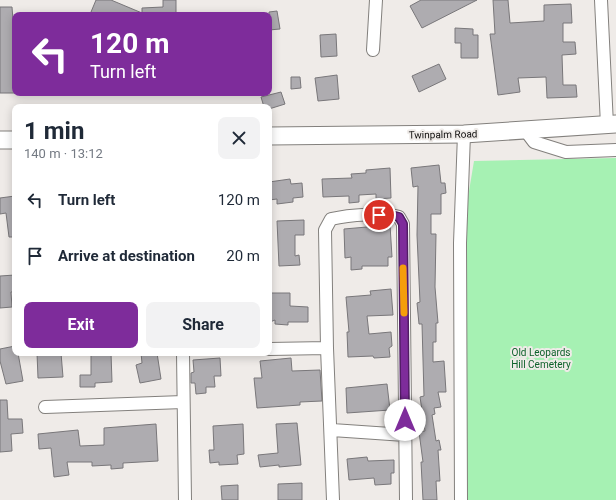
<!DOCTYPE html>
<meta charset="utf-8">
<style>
:root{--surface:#fff;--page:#f2f2f3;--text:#1f2937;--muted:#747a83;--accent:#7e2c9b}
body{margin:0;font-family:Roboto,sans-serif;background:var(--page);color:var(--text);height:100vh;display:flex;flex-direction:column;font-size:15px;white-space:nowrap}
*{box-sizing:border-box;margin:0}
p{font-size:13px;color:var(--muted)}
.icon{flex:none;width:22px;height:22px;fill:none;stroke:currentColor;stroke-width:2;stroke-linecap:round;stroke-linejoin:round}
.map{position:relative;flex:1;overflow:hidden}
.side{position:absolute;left:12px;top:104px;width:260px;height:252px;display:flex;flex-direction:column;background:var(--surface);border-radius:8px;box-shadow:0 2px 10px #0003}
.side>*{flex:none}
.hud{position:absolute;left:12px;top:12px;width:260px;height:84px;border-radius:8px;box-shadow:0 2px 10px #0003;background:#7e2c9b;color:#fff;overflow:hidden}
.pin{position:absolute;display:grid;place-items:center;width:34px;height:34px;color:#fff;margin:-17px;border:2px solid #fff;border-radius:50%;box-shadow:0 1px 4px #0007}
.me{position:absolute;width:44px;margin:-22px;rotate:0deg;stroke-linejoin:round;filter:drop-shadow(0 0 3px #0008)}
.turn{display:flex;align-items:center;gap:14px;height:84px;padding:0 12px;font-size:18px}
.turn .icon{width:52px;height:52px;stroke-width:2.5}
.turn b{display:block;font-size:28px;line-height:34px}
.round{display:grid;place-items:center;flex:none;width:42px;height:42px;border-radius:8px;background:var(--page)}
.summary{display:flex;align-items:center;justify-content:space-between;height:68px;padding:0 12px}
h1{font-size:24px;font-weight:700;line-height:30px}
.action{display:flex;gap:8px;margin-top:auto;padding:8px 12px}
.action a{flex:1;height:46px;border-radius:8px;background:var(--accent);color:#fff;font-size:16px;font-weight:700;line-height:46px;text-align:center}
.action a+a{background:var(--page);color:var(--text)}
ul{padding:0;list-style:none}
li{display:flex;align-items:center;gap:12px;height:56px;padding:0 12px}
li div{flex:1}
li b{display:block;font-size:15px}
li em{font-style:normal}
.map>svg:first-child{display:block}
.green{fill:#a6f1b3}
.building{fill:#aeacb0;stroke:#79777a}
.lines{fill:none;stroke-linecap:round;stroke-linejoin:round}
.street-casing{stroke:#83807d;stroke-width:14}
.secondary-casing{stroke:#83807d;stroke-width:19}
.street{stroke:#fff;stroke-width:12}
.secondary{stroke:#fff;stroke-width:17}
.route-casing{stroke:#521d65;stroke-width:10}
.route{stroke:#7e2c9b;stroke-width:7}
.slow{stroke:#f59e0b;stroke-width:7}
.labels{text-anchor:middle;stroke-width:4;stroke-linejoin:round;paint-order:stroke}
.street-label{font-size:10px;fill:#100f0e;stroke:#efebe8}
.park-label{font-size:10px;fill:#0e622b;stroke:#efebe8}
</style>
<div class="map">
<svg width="616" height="500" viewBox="0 0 616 500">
<rect width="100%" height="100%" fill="#efebe8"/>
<!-- green -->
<path class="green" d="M616,158v342h-150l-1,-285 9,-54z"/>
<!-- building -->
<path class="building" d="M96,0h15l31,13v-5l21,-1v-7h13v15h-79l-6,-3z
M421,0h56l-55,28 -12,-22z
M493,0h15l2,23 34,-2v-16l27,-1 1,19h-9v19h12l1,12 -14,1 1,30h13l1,12 -30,1 -1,-21 -28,1 2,14 -22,3 -8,-61h5z
M0,7h12l3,39v47h-15z
M277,11l3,18 -11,1v-18z
M455,28l18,1v6h5v23h-17v-15h-6z
M336,34l1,22 -16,1 -1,-22z
M439,64l7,15 -27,13 -7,-16z
M337,75l2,24 -21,2 -3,-23z
M291,77h9l1,11 -10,1z
M281,92l4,12 -16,5v-2h-5l-3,-10z
M439,165l2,18h4l1,10 -5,1v20h-10v20h5l-1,53 3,36h-2v19h-3v20l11,-1 2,31h-8l3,15 -7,1 1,6 -3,1 4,26 3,-1 2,10h-3l2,31h-4l1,19h-14l-2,-38h2l-4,-30 6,-1 -5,-34 4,-1 -2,-72h-3l-2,-21 3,-1 -3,-67 1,-49 -5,1 -2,-19z
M390,168l1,30 -15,1v-5l-17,1v7l-10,1v-7l-26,1 -1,-18 30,-1 -1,-4 15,-1v-3z
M290,179l1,5 11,-1 1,14 -10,1v4l-16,2v-5l-8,1v-18z
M15,196v41h-6l-3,-24 -6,1v-16z
M304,220v15h-9v21l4,-1 1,10 -21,1 -2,-45z
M390,225l2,32h-4v9h-26v3l-11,1v-13l-6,1 -1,-29z
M15,275v17h-4l1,15 -12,1v-32z
M391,289l2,26 -26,1 2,18 22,-2 1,14 -3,2 1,9 -16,1 -1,-2 -25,1 -1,-25h2l-3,-35 25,-2 -1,-4z
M270,293h20v13l18,1v15h-20v3l-13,-1v-4l-5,2z
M15,346v7h3l5,28 -17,3 -6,-23v-12z
M37,353h24l2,24 -25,1z
M91,353h20l1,29 -17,1v4h-15v-12h11z
M141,353h16l4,26 -21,4 -4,-18 6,-2z
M220,358l1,18h-7l1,11h-9v6l-10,1 -1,-11h-4v-10l3,-1 -1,-12z
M291,358l1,13 28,-1 2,31 -22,1v3l-43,3 -3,-30h8l-2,-17z
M387,384l3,26 -43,3 -1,-25z
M0,400h7l1,19h14l1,14 -12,1 1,17 -12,1z
M297,423l4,42 -22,2v-2l-19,2 -2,-12 20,-2 -2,-29z
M156,424l2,37 -35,2v5l-12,1v-4l-19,1v-4h-25l2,13 -15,2 -3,-29 -12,1 -1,-15 40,-4 2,16 24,-1v-17z
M243,424l1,30 -7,1 1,9 -19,1v-3l-9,1 -1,-13h5l-1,-24z
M367,457l1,4 26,-1v13h-3v11l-16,1 -1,-7 -25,2 -2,-21z
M302,483v17h-24v-16z
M238,485v15h-16l-1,-14z"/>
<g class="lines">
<defs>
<path id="street" d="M601,0l6,125
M373,50l3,-50
M525,130l9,12 32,10 50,-2
M269,349l58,-1
M183,353l2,147
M45,407l138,-5
M332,430l73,5
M333,500l-6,-152 -2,-118 6,-11c18,-4 52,-7 68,-2l4,7 3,276
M461,500l-1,-257 4,-109"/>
<path id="secondary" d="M269,136l195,-2 152,-10
M0,140h15"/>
</defs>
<!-- street casing -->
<use href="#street" class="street-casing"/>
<!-- secondary casing -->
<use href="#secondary" class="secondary-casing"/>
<!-- street -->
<use href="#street" class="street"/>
<!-- secondary -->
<use href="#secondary" class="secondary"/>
</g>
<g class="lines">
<defs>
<path id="route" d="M379,215h12l8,2 4,7 2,196"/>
</defs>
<!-- route casing -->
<use href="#route" class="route-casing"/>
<!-- route -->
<use href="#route" class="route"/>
<!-- slow -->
<path class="slow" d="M403,268l1,45"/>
</g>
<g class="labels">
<!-- street labels -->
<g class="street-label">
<text transform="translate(443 134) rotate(-1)" y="4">Twinpalm Road</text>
</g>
<!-- park labels -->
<g class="park-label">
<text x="541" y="356">Old Leopards<tspan x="541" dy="12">Hill Cemetery</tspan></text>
</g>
</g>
</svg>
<div class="pin" style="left:379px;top:215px;background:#d93025"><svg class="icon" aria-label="arrive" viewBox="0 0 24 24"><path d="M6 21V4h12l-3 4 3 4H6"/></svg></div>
<svg class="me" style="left:405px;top:420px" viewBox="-20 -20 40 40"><circle r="19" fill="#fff"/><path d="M0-13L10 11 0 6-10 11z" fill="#7e2c9b"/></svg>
<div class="hud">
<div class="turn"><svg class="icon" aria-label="left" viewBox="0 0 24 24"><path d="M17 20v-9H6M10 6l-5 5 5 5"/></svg><div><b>120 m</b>Turn left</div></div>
</div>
<section class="side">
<div class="summary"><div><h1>1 min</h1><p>140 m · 13:12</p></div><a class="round"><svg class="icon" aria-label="close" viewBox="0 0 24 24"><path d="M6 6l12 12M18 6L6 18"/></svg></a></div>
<ul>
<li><svg class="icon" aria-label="left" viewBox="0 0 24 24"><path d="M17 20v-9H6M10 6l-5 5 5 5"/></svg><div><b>Turn left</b></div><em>120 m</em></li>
<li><svg class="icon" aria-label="arrive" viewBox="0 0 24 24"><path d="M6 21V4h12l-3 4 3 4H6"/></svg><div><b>Arrive at destination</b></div><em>20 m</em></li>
</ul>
<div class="action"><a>Exit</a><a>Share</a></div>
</section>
</div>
